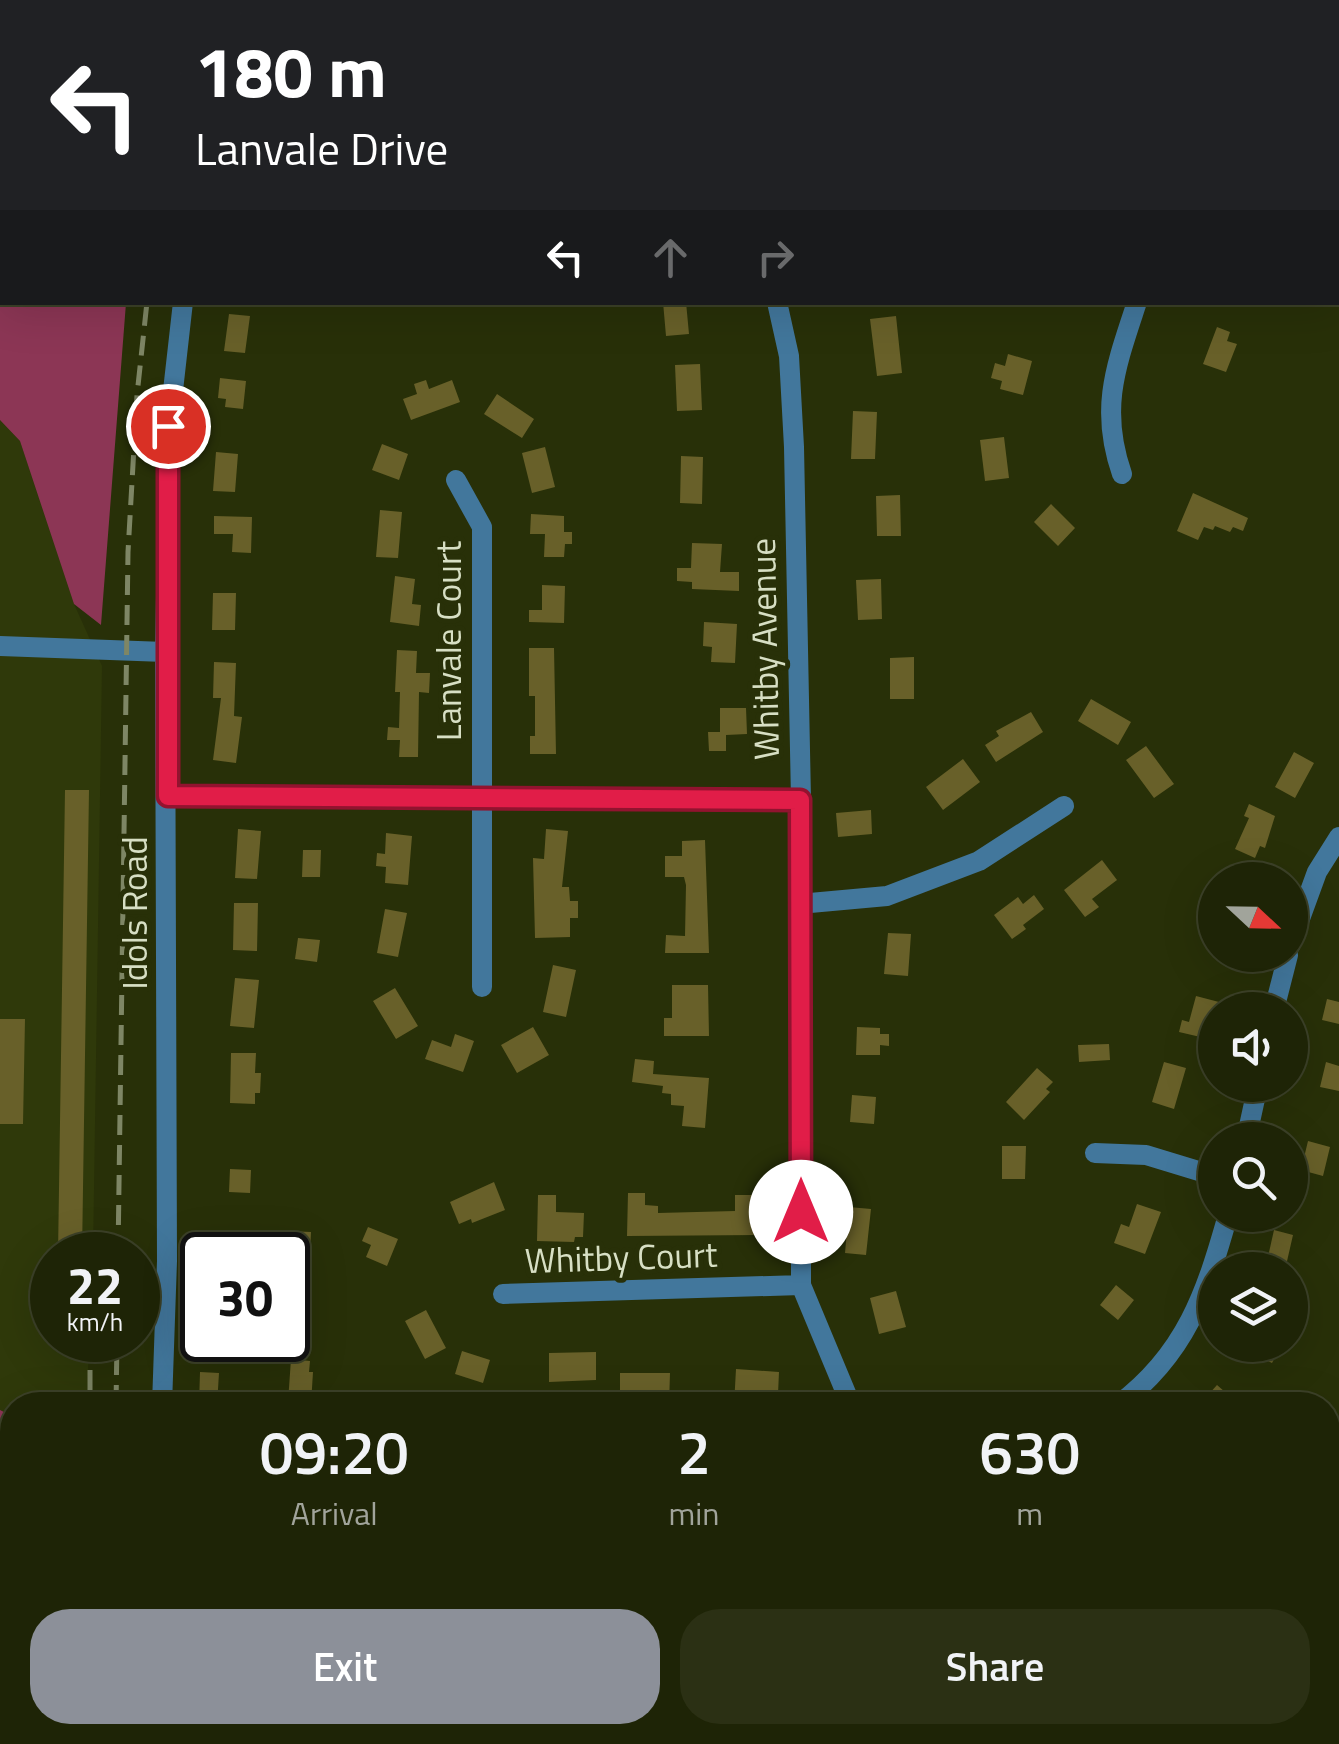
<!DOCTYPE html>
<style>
:root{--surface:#1e2406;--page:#2b3014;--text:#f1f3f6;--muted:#a1a49b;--line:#3c4128;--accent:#8c9099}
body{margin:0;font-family:"Titillium Web",sans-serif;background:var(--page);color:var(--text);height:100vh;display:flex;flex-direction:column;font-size:38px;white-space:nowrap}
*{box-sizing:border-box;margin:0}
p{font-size:32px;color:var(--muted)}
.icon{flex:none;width:55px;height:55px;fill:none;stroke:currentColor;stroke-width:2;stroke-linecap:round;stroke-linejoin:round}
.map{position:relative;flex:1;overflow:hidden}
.sheet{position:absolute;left:0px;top:1392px;width:1340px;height:352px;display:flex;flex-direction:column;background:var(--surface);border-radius:40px 40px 0 0;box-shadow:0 10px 40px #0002,0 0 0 2px var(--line)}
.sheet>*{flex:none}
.hud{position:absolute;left:0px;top:0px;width:1340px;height:305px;box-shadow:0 10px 40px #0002,0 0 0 2px var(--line);background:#202124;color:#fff;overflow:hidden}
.needle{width:65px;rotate:112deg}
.buttons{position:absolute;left:1198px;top:862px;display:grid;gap:20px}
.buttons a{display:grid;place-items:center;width:110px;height:110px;border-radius:50%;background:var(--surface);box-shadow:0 10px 40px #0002,0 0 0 2px var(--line);font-size:50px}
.speed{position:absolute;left:30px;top:1232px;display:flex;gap:20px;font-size:50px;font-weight:700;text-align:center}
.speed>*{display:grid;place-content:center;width:130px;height:130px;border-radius:50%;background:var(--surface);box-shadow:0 10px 40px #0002,0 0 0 2px var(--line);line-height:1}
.speed small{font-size:25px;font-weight:400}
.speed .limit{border:5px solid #111;border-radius:15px;background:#fff;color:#111}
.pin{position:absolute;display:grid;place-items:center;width:85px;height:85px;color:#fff;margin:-42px;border:5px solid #fff;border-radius:50%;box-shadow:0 2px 10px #0007}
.me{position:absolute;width:110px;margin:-55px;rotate:0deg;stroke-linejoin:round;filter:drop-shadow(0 0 8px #0008)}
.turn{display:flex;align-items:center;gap:35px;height:210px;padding:0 30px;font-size:45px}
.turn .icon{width:130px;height:130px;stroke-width:2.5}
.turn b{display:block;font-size:70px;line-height:85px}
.lanes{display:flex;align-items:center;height:95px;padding:0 30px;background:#0003;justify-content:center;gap:50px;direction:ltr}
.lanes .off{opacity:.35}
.eta{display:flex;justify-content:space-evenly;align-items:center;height:170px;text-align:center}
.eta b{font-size:60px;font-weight:600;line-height:70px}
.action{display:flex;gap:20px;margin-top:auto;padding:20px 30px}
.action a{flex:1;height:115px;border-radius:40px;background:var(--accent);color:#fff;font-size:40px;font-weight:600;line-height:115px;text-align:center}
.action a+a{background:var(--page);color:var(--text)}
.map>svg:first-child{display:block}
.built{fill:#2f390a}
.forest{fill:#8c3655}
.building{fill:#686029}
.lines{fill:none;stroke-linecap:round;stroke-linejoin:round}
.minor{stroke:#42779c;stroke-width:20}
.rail{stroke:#7e8665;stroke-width:5;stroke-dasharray:20 10;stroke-linecap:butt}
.route-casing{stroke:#92132f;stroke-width:25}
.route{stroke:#e11d48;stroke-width:18}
.labels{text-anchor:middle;stroke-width:10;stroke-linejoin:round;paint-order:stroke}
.street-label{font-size:35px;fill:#d7dfc4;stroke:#283008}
</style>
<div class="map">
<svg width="1339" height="1744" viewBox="0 0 1339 1744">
<rect width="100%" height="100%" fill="#283008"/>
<!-- built -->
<path class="built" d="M0,420l20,21 54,163 28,62 -9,589h-41v85h37l-2,65h-75v11l-12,-6z"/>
<!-- forest -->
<path class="forest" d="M0,207h2v95l124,1 -25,322 -27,-21 -54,-163 -20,-21z
M0,1410l12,6v304l-12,-3z
M519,1733h151l20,11h-175z"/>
<!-- building -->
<path class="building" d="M663,302h23l3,32 -23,2z
M229,314l21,2 -5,37 -21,-2z
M896,316l6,57 -25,3 -7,-57z
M1217,327l13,5 -3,9 10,3 -11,28 -23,-8z
M1008,354l24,7 -9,34 -23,-6 2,-8 -11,-3 4,-15 10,3z
M700,364l2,46 -25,1 -2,-46z
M220,378l26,3 -3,28 -18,-2 1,-8 -8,-1z
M426,380l3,9 23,-9 8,22 -49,18 -8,-21 14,-5 -3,-10z
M497,394l37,25 -12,19 -38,-24z
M853,411l24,1 -2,47h-24z
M1004,437l5,41 -24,3 -5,-41z
M382,444l26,10 -9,26 -27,-10z
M545,447l10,40 -23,6 -10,-40z
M216,452l22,2 -3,38 -22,-1z
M681,456l22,1 -1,47 -22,-1z
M1193,493l55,25 -5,13 -10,-4 -3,5 -15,-6 -2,4 -9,-3 -6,13 -21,-9z
M900,495l1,41h-24l-1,-40z
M1051,504l24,24 -17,18 -24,-24z
M380,510l22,2 -4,46 -22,-1z
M531,514l33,2v16h8v12h-7l-1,13h-20l1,-23h-15z
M214,516l38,1 -1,36 -19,-1 1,-18h-19z
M692,543l30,1 -2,28h19v19l-47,-2v-7l-15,-1v-13h14z
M395,576l20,3 -3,25 9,1 -2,21 -29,-4z
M881,579l1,40 -24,1 -2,-40z
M542,585l23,1 -1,37 -35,-1v-12h13z
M213,593h23l-1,37h-23z
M704,622l33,2 -2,39 -24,-1 1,-15 -9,-1z
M529,648h25l2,106h-26v-18h5v-40h-6z
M397,650l20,1 -1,22h14l-1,20 -10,-1 -1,65h-19l1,-17h-13l1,-13 11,1 1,-36h-5z
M914,657v42h-24v-41z
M214,662l22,1 -2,53 8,1 -6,46 -23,-3 8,-62h-8z
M1091,699l40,23 -13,23 -40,-24z
M720,708h26l1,26 -21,1v16h-17l-1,-19h12z
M1031,712l12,20 -47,30 -11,-17 14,-9 -3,-5z
M1146,746l28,38 -20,14 -28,-38z
M1294,752l20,11 -19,35 -20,-11z
M963,759l17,23 -37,28 -17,-23z
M65,790h24l-7,465h-24z
M1249,804l26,12 -10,32 -5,-2 -5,12 -20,-9 14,-31 -5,-2z
M871,810l1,24 -34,3 -2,-24z
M238,829l23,2 -4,48 -22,-1z
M546,829l22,2 -6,56h7l1,14h8v17h-8v19l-35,1 -2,-80 11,1z
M386,833l26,3 -4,49 -23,-2 1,-16 -10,-1 1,-13 8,1z
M705,840l4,113h-44l1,-18 19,1 1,-51 -2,-8h-19v-21h17v-15z
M303,850h18l-1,27h-18z
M1102,860l15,20 -25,19 7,8 -14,10 -21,-27z
M1034,895l10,14 -21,16 3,4 -14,10 -18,-24 24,-18 5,7z
M234,903h24l-1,48 -24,-1z
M385,909l22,4 -9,44 -21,-4z
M888,933l23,1 -3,42 -24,-2z
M298,938l22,2 -3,22 -22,-3z
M553,965l23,5 -10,47 -23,-5z
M235,978l24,2 -5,48 -24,-2z
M672,985h36l1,51h-45v-18h8z
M395,988l23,38 -22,13 -23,-38z
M1196,996l23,6 -10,37 -30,-7 3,-12 7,2z
M1327,999l12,3v22l-17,-4z
M0,1019h25l-2,105h-23z
M533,1027l16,28 -32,18 -16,-28z
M857,1027l23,1v6h9v12l-9,-1v10h-24z
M455,1034l19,7 -11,31 -38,-13 7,-19 19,7z
M1109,1044l1,16 -31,2 -1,-17z
M231,1053h25l-1,20h6l-1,20h-5v11l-25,-1z
M635,1059l19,2 -1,13 56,4 -4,50 -23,-2 2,-20 -13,-1v-11l-9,-1 1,-7 -31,-4z
M1164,1062l22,6 -12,41 -22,-7z
M1326,1062l13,4v25l-19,-4z
M1037,1068l16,14 -7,7 4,3 -26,28 -18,-18z
M852,1095l24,2 -2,27 -24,-2z
M1308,1141l22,6 -7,29 -22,-6z
M1002,1146h24l-1,33h-23z
M230,1169l21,1 -1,23 -21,-1z
M494,1182l11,28 -33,13 -1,-4 -12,5 -9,-22z
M628,1193h17v12l13,1v7l77,-2v-16h23v40l-131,1z
M538,1195h18v17l28,1 -1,24h-8l-1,5 -37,-1z
M1137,1204l24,8 -16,42 -31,-11 7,-19 8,3z
M849,1207l22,2 -5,46 -21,-2z
M368,1227l30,12 -11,27 -21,-9 5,-12 -9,-4z
M263,1230l48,2 -1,21 -48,-1z
M1274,1230l19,5 -8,35h-20z
M1116,1285l18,15 -16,20 -18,-15z
M896,1291l10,36 -27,7 -9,-36z
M426,1310l20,38 -21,11 -20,-38z
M1236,1345h30l12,6 -6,12z
M462,1351l28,9 -7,23 -28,-9z
M596,1352v28l-47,2v-29z
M291,1359l19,2 -1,11h4l-2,32 -23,-2z
M736,1369l43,3 -1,22 -20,-1 -1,12h-23z
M200,1372l19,1 -2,32h-18z
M620,1373h50l-1,32h-18v-7h-31z
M1217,1385l23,20h-41z
M1339,1549v37l-11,1v-37z
M367,1732h38l-13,12h-38z"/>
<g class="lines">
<!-- minor -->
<path class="minor" d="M702,0l1,2
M246,2v-2
M1338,173l1,1
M777,302l12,54 5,91 7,353v485l50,120
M1122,474c-23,-66 -6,-108 15,-172
M456,480l26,47v460
M0,646l165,6
M167,796l634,4
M799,904l88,-8 92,-35 85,-55
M1290,946l27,-74 22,-35
M1274,1010l14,-55
M1246,1140l12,-55
M1095,1153l51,2 69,21
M503,1294l298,-9
M162,1405l5,-144 -2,-609 4,-226 14,-124
M1118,1405c68,-51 88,-112 110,-190
M732,1732l18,12
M140,1744l1,-12"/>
<!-- rail -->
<path class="rail" d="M211,2v-2
M118,1255l10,-703 9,-157 10,-93
M90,1340v65
M116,1405l1,-65
M112,1744v-12"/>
</g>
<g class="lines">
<defs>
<path id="route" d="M168,426v370l632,4 1,412"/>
</defs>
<!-- route casing -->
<use href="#route" class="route-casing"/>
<!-- route -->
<use href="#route" class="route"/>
</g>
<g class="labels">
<!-- street labels -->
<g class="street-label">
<text transform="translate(449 641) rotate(-90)" y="12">Lanvale Court</text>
<text transform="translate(765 649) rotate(-91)" y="12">Whitby Avenue</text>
<text transform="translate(135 913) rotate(-90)" y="12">Idols Road</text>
<text transform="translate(621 1258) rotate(-2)" y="12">Whitby Court</text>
</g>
</g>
</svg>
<div class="buttons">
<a><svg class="needle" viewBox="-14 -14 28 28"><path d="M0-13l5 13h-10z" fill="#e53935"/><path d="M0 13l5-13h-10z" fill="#a1a49b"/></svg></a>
<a><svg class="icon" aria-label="sound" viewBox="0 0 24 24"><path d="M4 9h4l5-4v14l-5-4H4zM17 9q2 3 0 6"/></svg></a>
<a><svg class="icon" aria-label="search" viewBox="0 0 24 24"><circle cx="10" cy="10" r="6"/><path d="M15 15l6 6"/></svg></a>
<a><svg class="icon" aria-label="layers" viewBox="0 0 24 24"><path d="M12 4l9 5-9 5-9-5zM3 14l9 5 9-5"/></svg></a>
</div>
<div class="speed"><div>22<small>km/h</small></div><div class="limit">30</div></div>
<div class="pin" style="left:168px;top:426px;background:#d93025"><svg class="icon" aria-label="arrive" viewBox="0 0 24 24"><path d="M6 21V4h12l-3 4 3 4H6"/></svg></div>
<svg class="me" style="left:801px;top:1212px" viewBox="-20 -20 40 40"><circle r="19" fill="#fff"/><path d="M0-13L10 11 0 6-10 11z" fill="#e11d48"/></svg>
<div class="hud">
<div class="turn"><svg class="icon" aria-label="left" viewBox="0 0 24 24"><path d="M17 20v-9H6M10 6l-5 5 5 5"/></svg><div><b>180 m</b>Lanvale Drive</div></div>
<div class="lanes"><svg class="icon" aria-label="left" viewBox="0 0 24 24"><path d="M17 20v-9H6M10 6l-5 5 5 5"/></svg><svg class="icon off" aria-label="ahead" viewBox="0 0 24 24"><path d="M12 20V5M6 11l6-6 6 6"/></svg><svg class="icon off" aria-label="right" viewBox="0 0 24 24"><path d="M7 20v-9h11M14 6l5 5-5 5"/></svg></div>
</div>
<section class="sheet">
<div class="eta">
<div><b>09:20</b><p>Arrival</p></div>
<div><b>2</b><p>min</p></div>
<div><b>630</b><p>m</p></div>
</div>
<div class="action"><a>Exit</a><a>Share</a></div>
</section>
</div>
